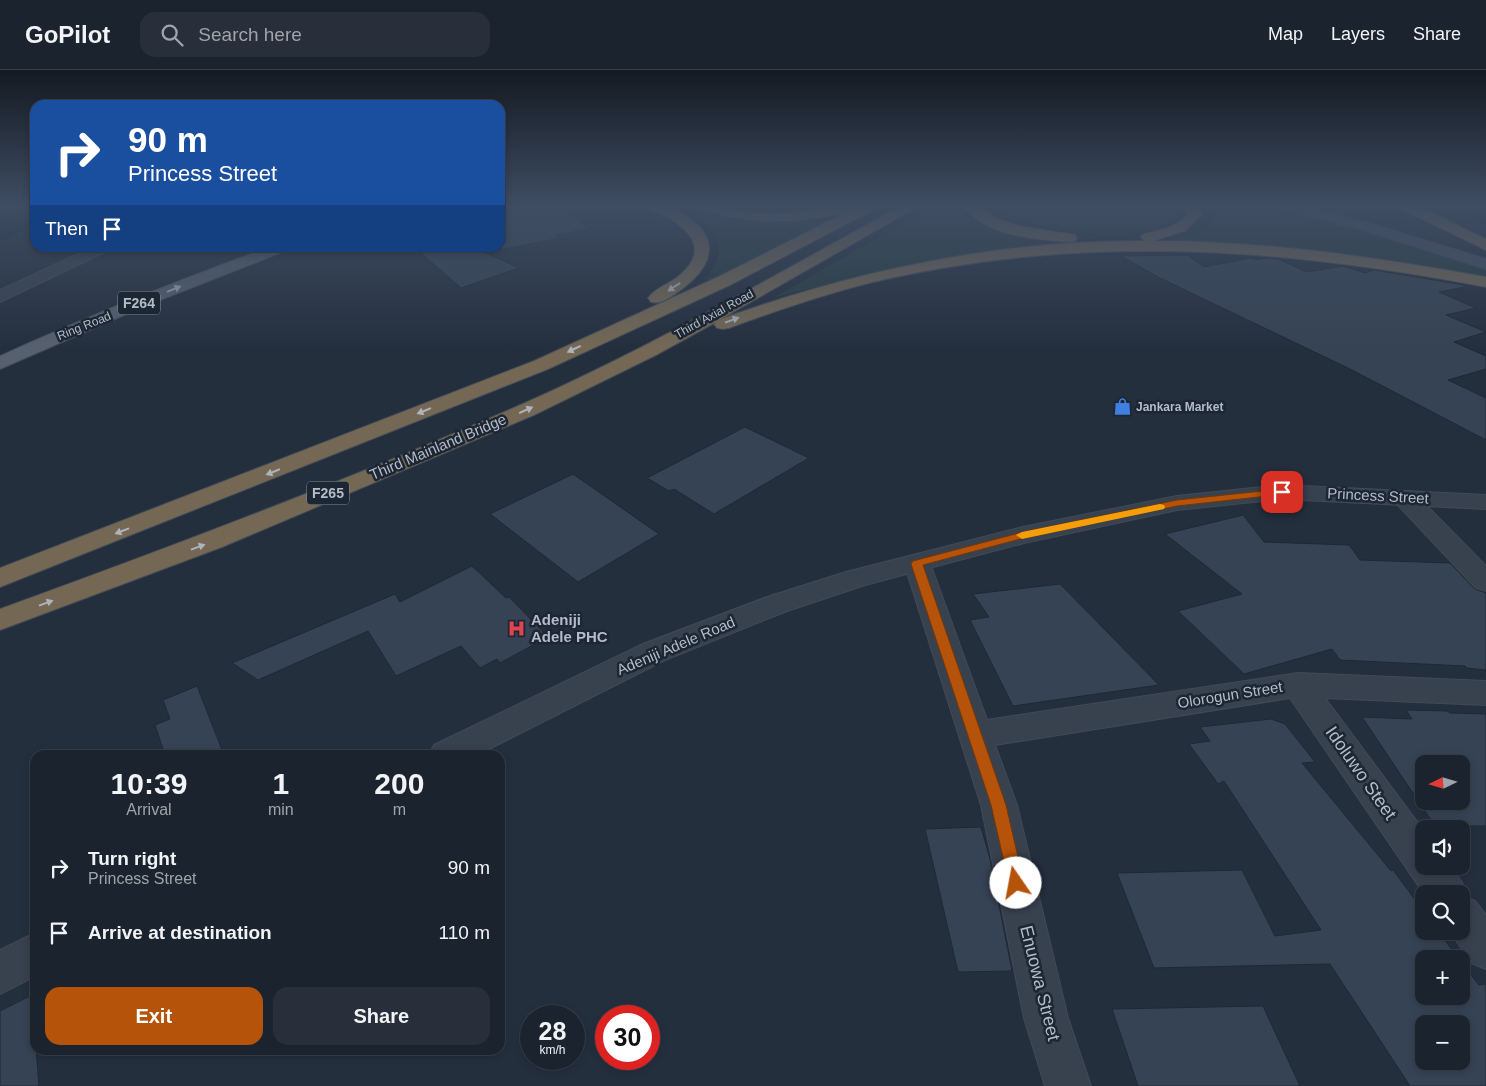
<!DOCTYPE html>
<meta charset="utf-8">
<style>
:root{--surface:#1b232e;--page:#282f3a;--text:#f1f3f6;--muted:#a0a4aa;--line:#39404a;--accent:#b45309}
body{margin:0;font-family:Helvetica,sans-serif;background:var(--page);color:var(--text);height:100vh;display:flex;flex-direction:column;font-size:19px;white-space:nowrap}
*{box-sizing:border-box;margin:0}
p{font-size:16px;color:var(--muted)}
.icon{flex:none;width:28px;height:28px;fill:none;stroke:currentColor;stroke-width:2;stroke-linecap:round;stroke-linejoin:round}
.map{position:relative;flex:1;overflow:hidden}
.side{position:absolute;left:30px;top:680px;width:475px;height:305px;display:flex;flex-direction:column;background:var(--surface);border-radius:15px;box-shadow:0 2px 8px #0003,0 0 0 1px var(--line)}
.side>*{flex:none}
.guide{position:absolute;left:30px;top:30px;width:475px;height:152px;border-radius:15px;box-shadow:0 2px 8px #0003,0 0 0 1px var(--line);background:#1a4fa0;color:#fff;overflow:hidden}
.needle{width:32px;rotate:265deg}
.buttons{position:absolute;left:1415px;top:685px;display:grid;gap:10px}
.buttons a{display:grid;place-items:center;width:55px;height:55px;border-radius:10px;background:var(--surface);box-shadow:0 2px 8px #0003,0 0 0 1px var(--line);font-size:25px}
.speed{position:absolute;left:520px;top:935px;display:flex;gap:10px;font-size:25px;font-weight:700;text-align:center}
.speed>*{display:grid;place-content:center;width:65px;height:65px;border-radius:50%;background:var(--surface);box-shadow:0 2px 8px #0003,0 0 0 1px var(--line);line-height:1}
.speed small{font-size:12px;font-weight:400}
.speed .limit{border:8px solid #d22;background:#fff;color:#111}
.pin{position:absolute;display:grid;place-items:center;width:42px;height:42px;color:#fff;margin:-21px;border-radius:10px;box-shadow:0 2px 8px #0006}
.me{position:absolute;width:55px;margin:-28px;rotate:348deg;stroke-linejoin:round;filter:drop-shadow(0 0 4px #0008)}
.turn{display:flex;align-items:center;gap:18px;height:105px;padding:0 15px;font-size:22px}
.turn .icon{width:65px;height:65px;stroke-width:2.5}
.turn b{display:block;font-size:35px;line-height:42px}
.then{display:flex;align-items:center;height:48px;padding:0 15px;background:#0003;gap:10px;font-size:19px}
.eta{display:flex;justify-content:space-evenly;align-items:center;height:85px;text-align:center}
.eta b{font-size:30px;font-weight:600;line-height:35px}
.action{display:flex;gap:10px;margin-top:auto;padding:10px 15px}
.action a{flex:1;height:58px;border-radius:15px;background:var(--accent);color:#fff;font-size:20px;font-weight:600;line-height:58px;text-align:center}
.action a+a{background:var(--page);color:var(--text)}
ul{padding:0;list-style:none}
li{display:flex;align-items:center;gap:15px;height:65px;padding:0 15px}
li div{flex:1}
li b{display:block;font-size:19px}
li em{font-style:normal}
header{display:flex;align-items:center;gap:30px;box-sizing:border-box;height:70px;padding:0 25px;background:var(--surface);border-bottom:1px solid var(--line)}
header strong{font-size:24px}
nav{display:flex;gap:28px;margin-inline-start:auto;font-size:18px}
.search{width:350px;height:45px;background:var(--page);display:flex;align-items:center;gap:12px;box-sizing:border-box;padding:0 18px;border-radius:15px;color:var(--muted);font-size:19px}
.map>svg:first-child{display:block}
.green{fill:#263c3f}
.water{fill:#17263c}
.building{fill:#364354;stroke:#1f2835;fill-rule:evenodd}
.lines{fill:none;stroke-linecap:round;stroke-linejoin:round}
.minor-casing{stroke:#414a57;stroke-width:2}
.tertiary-casing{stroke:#414a57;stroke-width:2}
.secondary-casing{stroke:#414a57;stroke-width:2}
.primary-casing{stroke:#414a57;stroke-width:2}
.motorway-casing{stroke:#434c59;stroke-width:2}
.minor{fill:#38414e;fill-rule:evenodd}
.tertiary{fill:#38414e;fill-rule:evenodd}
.secondary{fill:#465061;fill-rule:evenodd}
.primary{fill:#56606e;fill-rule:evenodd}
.motorway{fill:#746855;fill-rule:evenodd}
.oneway{fill:#aeb4bd}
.oneway2{fill:#a1aab7}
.route{fill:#b45309;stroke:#753606}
.slow{fill:#f59e0b}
.labels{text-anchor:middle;stroke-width:5;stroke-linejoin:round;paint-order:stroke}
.far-street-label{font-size:12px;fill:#b4bcc9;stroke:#1d2633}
.far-poi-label{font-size:12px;font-weight:bold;fill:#b4bcc9;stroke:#1d2633;text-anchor:start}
.shield{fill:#1d2633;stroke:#878f9c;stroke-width:1}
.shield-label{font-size:14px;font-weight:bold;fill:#b4bcc9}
.street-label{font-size:15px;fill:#b4bcc9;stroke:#1d2633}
.poi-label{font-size:15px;font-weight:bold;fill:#b4bcc9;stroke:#1d2633;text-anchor:start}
.near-street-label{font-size:18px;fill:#b4bcc9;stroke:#1d2633}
</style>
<header>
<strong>GoPilot</strong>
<div class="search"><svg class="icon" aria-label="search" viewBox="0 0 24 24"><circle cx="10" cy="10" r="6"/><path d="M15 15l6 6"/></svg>Search here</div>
<nav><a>Map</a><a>Layers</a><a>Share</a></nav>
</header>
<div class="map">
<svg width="1486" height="1016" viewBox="0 0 1486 1016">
<rect width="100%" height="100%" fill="#242f3e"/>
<!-- green -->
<path class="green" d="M722,136h119c-39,9 -80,9 -119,0z
M933,136h23l16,13 22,8 45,12 23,4v3l-73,7 -72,10 -142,34z
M989,136h187l4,7c-24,33 -121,20 -156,9 -13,-4 -24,-9 -35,-16z
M1210,136h62l87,23 127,40v8c-109,-22 -217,-33 -328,-35 19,-4 44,-6 55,-23z
M692,138c31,13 67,14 100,13 13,0 23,-2 35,1l-116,59 -6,-2c27,-31 10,-53 -22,-69z"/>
<!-- water -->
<path class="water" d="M0,136h35v18l-35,18z
M1455,136h22l9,7v11z"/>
<!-- building -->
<path class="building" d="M545,136h14l30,23 -33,6 4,3 -60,12v-36z
M415,178h60l44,20 -58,20z
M1187,185l17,12 47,-9 5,2 10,-2 12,1 29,13 36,-6 22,7 9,-3 90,15v2l-25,5 37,16 -30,7 40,17 -32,10 32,14v13l-38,11 38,18v42l-134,-70 -192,-92 -39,-22z
M745,357l64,31 -95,56 -40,-25 -5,2 -22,-13z
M573,404l86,60 -81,48 -88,-68z
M1243,445l21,27 85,3 11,15 90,3 25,26 11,4v77l-19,-2 -2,-2 -125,-6 -8,-11 -88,25 -66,-63 64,-17 -77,-60z
M472,496l34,32 3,-1 39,40 -48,26 -3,-4 -17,9 -19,-22 -65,30 -28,-45 -110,49 -26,-17 163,-69 5,8z
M1060,514l99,101 -146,21 -43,-86 19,-3 -16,-23z
M197,616l27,69h-59l-10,-30 15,-6 -7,-19z
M1406,640l41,1 3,2 36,1v112h-51l-73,-109 50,2zM1424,694h37v37h-37z
M1271,649l14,5 30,38 -13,1 89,108 2,-1 29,39 2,22h14l21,28h-35v37h37v-34l18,23 7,-1v102h-76l-80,-122 -176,4 -37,-95 125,-3 33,66 46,-6 -97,-149 -6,3 -29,-40 21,-3 -10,-14zM1424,954h37v37h-37z
M981,757l9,32 22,112 -54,1 -33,-143z
M32,925l7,91h-39v-75z
M1263,936l37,80h-162l-26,-77z"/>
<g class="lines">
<defs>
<path id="minor" d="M91,178h19l-3,3 -107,51v-12z
M1405,421l9,2 72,73v25l-10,-3 -80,-85 -3,-5 3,-5z
M917,484l10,3 3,6 57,157 311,-47 188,8v24l-161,-7 99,133v35h26l11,15 6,13 -2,3 10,4 11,14v54l-15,-6 -21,-32h11v-37h-37l-134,-196 -295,47 22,60 51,213 23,68h-46l-21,-68 -43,-213 -77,-242 3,-6z"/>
<path id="tertiary" d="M1282,415l204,10v14l-204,-10 -105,11 -153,33 -159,42 -78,26 -122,49 -188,95h-48l5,-10 209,-101 124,-47 79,-25 177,-45 154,-31z
M35,863v43l-35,18v-44z"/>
<path id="secondary" d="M1282,136h23l77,21 104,32v10l-114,-36 -88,-24z"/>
<path id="primary" d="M267,178h21l-3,3 -140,55 -145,63v-13c88,-40 177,-75 267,-108z"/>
<path id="motorway" d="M647,136c6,0 13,-1 19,0 10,2 20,9 27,15 33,27 9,55 -18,73 -8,5 -14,10 -24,8l-3,-4c7,-10 23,-15 32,-23 36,-31 -2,-55 -31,-66z
M695,136c27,0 53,8 81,8 26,-1 51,-8 77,-8v3l6,-3h18l-2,3 -145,76 -182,84 -548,218v-19l534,-207 184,-84 129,-65c-51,13 -99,12 -150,-3z
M901,136h18l-198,113c136,-49 279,-79 424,-78l-4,-4 2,-3c17,-4 33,-6 45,-20l-4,-8h14l4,8 -17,17 -32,10c112,0 223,16 333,36v10c-209,-40 -407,-54 -617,-4 -47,12 -94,28 -140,45l-6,1 -6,-1 -3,-4 2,-2 -60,33 -122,60 -312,132 -222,83v-21c174,-63 348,-129 518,-203 132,-58 257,-131 383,-200z
M963,136h15l17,12 24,8 51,8 5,1 2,3 -2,3 -5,1c-35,-3 -84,-5 -107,-36z
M1399,136h18l69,33v11l-85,-41z"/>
</defs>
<!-- minor casing -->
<use href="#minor" class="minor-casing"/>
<!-- tertiary casing -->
<use href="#tertiary" class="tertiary-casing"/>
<!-- secondary casing -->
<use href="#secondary" class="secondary-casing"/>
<!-- primary casing -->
<use href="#primary" class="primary-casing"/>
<!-- motorway casing -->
<use href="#motorway" class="motorway-casing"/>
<!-- minor -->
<use href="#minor" class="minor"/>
<!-- tertiary -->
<use href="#tertiary" class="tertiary"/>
<!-- secondary -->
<use href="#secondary" class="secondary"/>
<!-- primary -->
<use href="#primary" class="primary"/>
<!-- motorway -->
<use href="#motorway" class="motorway"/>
</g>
<!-- one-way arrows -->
<defs><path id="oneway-solid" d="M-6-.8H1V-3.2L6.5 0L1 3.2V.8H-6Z" transform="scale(1.25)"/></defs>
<g class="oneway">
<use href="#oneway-solid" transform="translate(674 217) rotate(146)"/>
<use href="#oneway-solid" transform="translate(732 250) rotate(-20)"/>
<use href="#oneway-solid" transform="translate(574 279) rotate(155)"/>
<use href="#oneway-solid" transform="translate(526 340) rotate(-24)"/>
<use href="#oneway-solid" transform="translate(424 341) rotate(158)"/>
<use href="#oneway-solid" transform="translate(273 402) rotate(158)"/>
<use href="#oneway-solid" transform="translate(122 461) rotate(159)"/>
<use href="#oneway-solid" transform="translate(198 477) rotate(-20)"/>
<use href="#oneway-solid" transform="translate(46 533) rotate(-20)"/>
</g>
<use class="oneway2" href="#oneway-solid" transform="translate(174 219) rotate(-22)"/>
<!-- sky -->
<linearGradient id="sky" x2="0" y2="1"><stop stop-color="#141a22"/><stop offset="0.49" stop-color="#3f4d63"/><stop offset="1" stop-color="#3f4d63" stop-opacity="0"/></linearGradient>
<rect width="1486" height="278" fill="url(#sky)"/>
<!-- route -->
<path class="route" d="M1282,419l4,1v4l-109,12 -153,32 -101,27 83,240 18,78 -2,5 -6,2 -6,-2 -19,-83 -80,-241 2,-3 110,-29 154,-32z"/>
<!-- slow -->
<path class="slow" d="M1160,434l4,1 1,2 -1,2 -142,30 -6,-4 6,-3z"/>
<!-- icons -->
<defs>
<symbol id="shop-bare" viewBox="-9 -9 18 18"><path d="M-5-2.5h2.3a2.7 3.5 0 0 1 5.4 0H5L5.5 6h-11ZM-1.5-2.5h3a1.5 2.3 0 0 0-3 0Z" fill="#3f7fe0" stroke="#1d2633" stroke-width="2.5" paint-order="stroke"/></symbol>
<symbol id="hospital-bare" viewBox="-9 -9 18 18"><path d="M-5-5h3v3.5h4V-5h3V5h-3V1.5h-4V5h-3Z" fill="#e0444e" stroke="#1d2633" stroke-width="2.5" paint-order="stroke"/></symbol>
</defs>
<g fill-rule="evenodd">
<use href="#shop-bare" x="1110" y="324" width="25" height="25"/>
<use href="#hospital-bare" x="504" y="546" width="25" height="25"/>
</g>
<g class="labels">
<!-- far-street labels -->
<g class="far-street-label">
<text transform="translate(714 244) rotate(-29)" y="4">Third Axial Road</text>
<text transform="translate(84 256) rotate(-22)" y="4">Ring Road</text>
</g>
<!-- far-poi labels -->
<g class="far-poi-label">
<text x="1136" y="341">Jankara Market</text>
</g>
<!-- shield labels -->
<g class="shield">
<rect x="118" y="221.5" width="42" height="23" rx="4"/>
<rect x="307" y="411.5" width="42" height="23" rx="4"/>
</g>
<g class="shield-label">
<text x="139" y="238">F264</text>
<text x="328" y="428">F265</text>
</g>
<!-- street labels -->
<g class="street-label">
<text transform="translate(438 377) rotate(-23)" y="5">Third Mainland Bridge</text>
<text transform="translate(1378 426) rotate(3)" y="5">Princess Street</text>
<text transform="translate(676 576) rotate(-23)" y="5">Adeniji Adele Road</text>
<text transform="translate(1230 625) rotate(-9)" y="5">Olorogun Street</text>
</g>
<!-- poi labels -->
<g class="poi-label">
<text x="531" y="555">Adeniji<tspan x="531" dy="17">Adele PHC</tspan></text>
</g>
<!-- near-street labels -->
<g class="near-street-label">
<text transform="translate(1361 703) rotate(55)" y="6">Idoluwo Steet</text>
<text transform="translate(1040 913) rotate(76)" y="6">Enuowa Street</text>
</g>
</g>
</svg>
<div class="buttons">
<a><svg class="needle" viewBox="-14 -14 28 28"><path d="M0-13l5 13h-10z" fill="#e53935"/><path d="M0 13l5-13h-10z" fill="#a0a4aa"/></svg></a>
<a><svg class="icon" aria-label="sound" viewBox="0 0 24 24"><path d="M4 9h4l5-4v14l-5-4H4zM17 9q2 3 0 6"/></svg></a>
<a><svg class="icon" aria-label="search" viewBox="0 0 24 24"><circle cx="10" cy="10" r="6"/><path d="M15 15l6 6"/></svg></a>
<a>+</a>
<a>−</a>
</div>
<div class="speed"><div>28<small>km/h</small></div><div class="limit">30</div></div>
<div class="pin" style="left:1282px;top:422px;background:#d93025"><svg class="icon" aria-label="arrive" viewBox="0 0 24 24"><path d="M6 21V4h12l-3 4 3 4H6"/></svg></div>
<svg class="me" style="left:1016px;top:813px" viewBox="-20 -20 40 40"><circle r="19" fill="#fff"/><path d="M0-13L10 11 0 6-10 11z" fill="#b45309"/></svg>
<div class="guide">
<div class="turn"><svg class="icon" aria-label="right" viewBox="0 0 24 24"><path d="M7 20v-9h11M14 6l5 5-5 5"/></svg><div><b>90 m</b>Princess Street</div></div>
<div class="then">Then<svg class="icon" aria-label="arrive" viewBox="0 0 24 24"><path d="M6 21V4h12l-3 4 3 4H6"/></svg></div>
</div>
<section class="side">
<div class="eta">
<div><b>10:39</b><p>Arrival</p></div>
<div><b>1</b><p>min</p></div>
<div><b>200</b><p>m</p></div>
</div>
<ul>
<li><svg class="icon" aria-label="right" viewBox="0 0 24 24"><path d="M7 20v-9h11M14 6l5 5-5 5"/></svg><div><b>Turn right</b><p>Princess Street</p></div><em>90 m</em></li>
<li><svg class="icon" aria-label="arrive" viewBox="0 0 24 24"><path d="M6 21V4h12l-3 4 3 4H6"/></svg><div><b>Arrive at destination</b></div><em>110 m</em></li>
</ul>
<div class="action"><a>Exit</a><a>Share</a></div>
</section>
</div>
